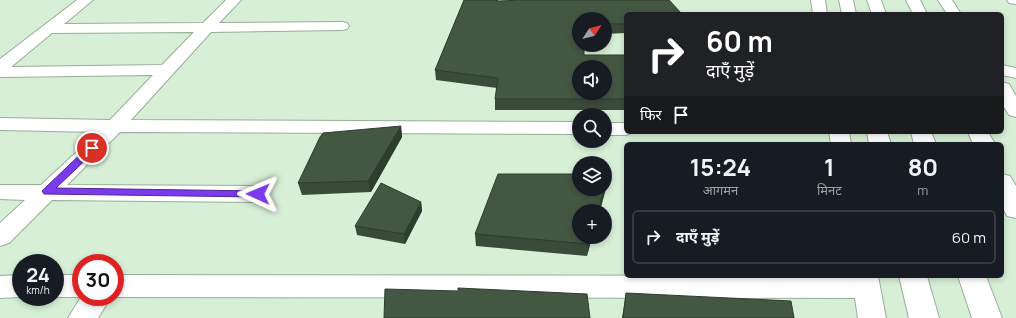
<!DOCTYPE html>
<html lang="hi">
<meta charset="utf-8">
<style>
:root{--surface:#171b24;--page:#242831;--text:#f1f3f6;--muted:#9ea1a6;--line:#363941}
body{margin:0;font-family:Manrope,"Noto Sans Devanagari",sans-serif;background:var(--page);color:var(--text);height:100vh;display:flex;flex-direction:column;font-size:15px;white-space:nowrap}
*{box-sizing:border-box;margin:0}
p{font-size:13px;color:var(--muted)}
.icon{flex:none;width:22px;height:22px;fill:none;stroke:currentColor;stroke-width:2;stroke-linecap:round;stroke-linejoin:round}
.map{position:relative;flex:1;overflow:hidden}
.details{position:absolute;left:624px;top:142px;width:380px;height:136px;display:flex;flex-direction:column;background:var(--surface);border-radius:6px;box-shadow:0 2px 6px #0003}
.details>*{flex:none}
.banner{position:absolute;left:624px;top:12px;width:380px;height:122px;border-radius:6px;box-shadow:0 2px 6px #0003;background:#202124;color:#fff;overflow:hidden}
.needle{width:26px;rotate:54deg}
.buttons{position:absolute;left:572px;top:12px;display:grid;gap:8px}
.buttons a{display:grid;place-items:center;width:40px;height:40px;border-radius:50%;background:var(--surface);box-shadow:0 2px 6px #0003;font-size:20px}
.speed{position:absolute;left:12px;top:254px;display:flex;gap:8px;font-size:20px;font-weight:700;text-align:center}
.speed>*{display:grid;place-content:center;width:52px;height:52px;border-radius:50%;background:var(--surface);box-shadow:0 2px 6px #0003;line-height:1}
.speed small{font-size:10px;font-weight:400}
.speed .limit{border:6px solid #d22;background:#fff;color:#111}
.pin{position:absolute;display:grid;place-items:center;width:34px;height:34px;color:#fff;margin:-17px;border:2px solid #fff;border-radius:50%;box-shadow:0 1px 4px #0007}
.me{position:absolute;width:44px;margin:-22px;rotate:271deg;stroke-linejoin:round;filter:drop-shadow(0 0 3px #0008)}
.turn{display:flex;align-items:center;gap:14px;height:84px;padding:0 16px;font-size:18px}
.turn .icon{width:52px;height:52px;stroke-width:2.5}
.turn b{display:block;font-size:28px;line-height:34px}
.then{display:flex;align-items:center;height:38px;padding:0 16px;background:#0003;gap:8px;font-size:15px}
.eta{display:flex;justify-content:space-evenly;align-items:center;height:68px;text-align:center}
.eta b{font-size:24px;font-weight:700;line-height:28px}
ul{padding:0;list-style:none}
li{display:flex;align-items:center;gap:12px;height:54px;margin:0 8px 6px;padding:0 8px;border:2px solid var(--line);border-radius:6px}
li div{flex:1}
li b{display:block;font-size:15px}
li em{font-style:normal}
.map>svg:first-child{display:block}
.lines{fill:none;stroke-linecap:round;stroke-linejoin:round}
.street-casing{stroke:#98ae97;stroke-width:2}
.secondary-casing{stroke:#98ae97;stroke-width:2}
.highway-casing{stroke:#98ae97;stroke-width:2}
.street{fill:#fff;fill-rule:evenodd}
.secondary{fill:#fff;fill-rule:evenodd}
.highway{fill:#fff;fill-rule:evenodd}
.wall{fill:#3a4b3a}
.shaded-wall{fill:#2f3d2f}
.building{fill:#435743;stroke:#2f3d2f;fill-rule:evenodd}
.route{fill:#7c3aed;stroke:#51269a}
</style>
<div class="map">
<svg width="1016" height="318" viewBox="0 0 1016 318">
<rect width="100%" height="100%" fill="#d7efd6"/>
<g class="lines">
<defs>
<path id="street" d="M77,0h16l-29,24 139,-1 23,-23h15l-22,23 123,-1 5,1 2,3 -2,3 -5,1 -131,2 -80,88 448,2v12l-459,-2 -53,53 191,1 8,3 3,5 -3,5 -8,3 -206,-2 -43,43 -9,3v-23l25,-23 -25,-1v-14h41l57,-53 -98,-2v-12l110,2 43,-45 -153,2v-18zM194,32l-32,33 -151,2 41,-34z
M811,0h14l2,14h-14z
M1007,0h9v4l-7,-1z
M1002,65l14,3v10l-14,-3z
M605,123h21v9h8l-8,3h-21z
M829,132h20l2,12h-20z
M21,275v22l-21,1v-22z
M55,275h26v22h-26z
M115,275l763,1 8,42h-28l-3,-20 -740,-1z
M81,297h30l-13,21h-30z"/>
<path id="secondary" d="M839,0h14l3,14h-14z
M938,0h14l9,14h-14z
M1002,82l7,2 7,12v21l-7,-2 -7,-11z
M867,132h20l4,12h-22z
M899,276h28l12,42h-30z"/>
<path id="highway" d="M867,0h14l5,14h-14z
M906,0h14l7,14h-14z
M911,132h20l5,12h-22z
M968,132h20l7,12h-22z
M1002,174l8,2 6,10v32l-9,-2 -5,-10z
M958,276h28l16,42h-30z"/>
</defs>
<!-- street casing -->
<use href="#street" class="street-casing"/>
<!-- secondary casing -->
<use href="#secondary" class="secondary-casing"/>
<!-- highway casing -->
<use href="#highway" class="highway-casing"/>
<!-- street -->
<use href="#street" class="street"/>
<!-- secondary -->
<use href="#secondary" class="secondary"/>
<!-- highway -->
<use href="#highway" class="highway"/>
</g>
<!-- wall -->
<path class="wall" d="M464,0l162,14v19l-21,1v-15h-26l5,36h42v55h-131v-11l2,-11 -61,-8 -1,-10z
M401,126l1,11 -31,55 -69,3 -4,-12z
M608,174l-1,11 -28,52h13l-5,19 -111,-10 -1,-12z
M421,202l1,9 -17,33 -48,-9 -2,-9z
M626,293l168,25h-172z"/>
<!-- shaded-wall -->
<path class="shaded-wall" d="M401,126l1,11 -31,55 -3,-11z
M608,174l-1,11 -7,26h-2l6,-22h1v-3z
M421,202l1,9 -17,33 -1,-10z
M591,237h1l-5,19 2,-12z"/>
<!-- building -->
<path class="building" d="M464,0h30l5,1 25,-1h145l13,14h-56v10h-21v-5h-26v26h5v10h42v44h-131l3,-21 -63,-8zM579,67h26v26h-26z
M401,126l-33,55 -70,2 22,-46 3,-4z
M498,174h81v15h25l-6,22h-19v26h12l-2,7 -114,-10z
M605,174h3l-3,12z
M381,183l40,19 -17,32 -49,-8z
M458,288l129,6 3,24h-206l1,-29 73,2z
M626,293l165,8 3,17h-171z"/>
<!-- route -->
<path class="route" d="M92,145l4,1 1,2 -1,2 -40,38 202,3 5,3 -5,3 -214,-3 -2,-3 2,-2 45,-43z"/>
</svg>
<div class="buttons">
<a><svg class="needle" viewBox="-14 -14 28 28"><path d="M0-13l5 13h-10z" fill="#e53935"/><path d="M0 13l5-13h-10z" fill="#9ea1a6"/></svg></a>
<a><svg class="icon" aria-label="sound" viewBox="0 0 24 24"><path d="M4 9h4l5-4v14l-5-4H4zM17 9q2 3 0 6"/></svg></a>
<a><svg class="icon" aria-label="search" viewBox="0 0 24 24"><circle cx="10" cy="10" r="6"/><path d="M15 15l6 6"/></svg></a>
<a><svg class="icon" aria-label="layers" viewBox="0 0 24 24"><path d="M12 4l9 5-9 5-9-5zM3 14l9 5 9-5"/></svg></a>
<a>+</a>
</div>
<div class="speed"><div>24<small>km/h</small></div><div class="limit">30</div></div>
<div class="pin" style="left:92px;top:148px;background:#d93025"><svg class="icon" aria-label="arrive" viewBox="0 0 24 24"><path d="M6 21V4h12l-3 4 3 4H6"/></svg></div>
<svg class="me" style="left:258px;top:194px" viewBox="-20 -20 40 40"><path d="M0-17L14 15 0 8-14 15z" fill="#7c3aed" stroke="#fff" stroke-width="4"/></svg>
<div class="banner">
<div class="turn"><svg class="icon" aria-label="right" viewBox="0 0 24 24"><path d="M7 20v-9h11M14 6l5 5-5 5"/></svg><div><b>60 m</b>दाएँ मुड़ें</div></div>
<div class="then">फिर<svg class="icon" aria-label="arrive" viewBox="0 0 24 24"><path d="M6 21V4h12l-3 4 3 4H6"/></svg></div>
</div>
<section class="details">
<div class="eta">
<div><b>15:24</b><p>आगमन</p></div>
<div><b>1</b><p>मिनट</p></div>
<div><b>80</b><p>m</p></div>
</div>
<ul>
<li><svg class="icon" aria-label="right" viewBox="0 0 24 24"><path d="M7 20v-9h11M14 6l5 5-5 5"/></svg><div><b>दाएँ मुड़ें</b></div><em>60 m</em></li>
</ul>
</section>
</div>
